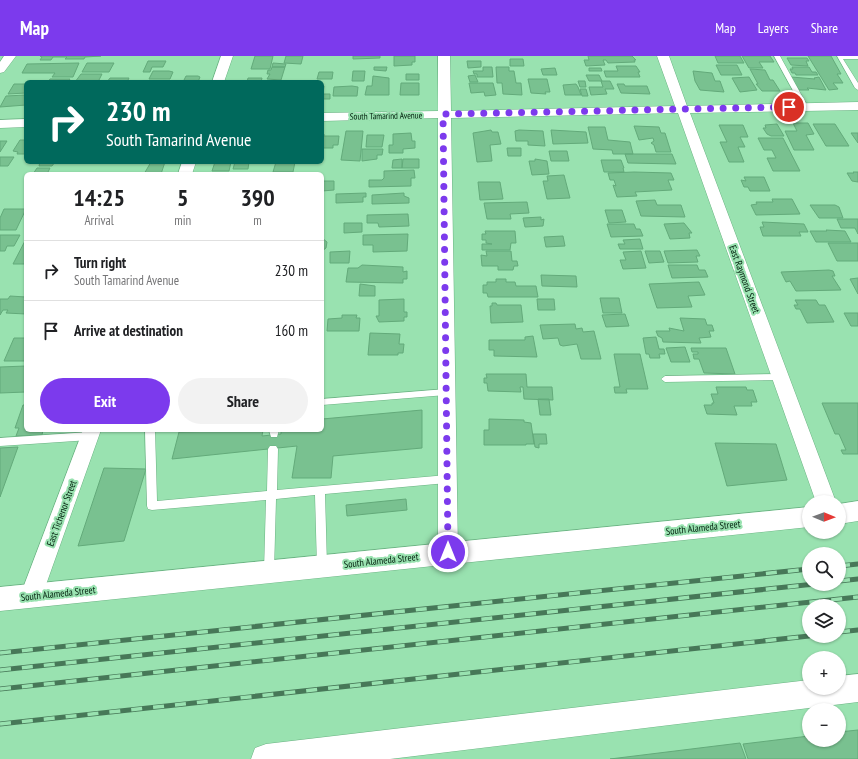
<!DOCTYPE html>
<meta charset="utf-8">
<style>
:root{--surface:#fff;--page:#f2f2f2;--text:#202124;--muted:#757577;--line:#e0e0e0;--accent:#7c3aed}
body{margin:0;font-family:"PT Sans Narrow",sans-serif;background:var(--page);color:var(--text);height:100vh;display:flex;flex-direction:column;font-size:15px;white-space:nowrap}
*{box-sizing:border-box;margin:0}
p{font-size:13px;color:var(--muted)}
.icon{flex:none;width:22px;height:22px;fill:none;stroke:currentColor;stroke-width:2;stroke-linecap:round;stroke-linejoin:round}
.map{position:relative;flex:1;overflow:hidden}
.drawer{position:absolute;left:24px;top:116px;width:300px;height:260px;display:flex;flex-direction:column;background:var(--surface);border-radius:6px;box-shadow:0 1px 3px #0004}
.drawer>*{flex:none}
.banner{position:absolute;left:24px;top:24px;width:300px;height:84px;border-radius:6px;box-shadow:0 1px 3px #0004;background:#00695c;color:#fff;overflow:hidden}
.needle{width:26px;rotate:91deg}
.fabs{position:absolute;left:802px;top:439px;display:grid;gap:8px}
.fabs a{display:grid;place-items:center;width:44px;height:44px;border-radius:50%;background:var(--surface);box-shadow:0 1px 3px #0004;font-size:20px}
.pin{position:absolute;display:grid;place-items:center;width:34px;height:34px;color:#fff;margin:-17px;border:2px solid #fff;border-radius:50%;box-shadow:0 1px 4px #0007}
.me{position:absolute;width:44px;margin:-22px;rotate:0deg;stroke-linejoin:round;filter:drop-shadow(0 0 3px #0008)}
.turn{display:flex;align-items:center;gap:14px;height:84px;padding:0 16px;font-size:18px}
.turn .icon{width:52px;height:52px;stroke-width:2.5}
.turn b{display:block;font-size:28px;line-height:34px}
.eta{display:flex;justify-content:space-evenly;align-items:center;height:68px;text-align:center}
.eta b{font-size:24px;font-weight:800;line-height:28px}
.primary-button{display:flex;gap:8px;margin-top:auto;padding:8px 16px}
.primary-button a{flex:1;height:46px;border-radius:24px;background:var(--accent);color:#fff;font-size:16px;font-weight:800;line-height:46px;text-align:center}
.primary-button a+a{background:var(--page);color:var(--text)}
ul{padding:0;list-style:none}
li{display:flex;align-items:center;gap:12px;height:60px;padding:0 16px;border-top:1px solid var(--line)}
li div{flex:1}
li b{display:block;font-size:15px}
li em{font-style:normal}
header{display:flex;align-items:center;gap:24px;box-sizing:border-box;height:56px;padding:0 20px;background:var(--accent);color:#fff}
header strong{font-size:19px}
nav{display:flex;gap:22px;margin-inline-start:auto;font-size:14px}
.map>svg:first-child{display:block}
.building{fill:#79c190;stroke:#63aa7a}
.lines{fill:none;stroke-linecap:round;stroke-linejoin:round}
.lane-casing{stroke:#6ab282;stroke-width:1}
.street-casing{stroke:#6ab282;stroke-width:1}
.secondary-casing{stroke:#6ab282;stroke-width:1}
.primary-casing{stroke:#6ab282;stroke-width:1}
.lane{fill:#fff;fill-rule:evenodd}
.street{fill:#fff;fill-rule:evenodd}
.secondary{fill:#fff;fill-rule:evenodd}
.primary{fill:#fff;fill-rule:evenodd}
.rail-casing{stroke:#477858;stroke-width:5}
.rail{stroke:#99e2b0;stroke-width:3.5;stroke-dasharray:11;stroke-linecap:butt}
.route{stroke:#7c3aed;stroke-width:7;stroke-dasharray:0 12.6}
.labels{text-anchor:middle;stroke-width:4;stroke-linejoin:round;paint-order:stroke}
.far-street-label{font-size:9px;fill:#011e0c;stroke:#99e2b0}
.street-label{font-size:10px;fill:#011e0c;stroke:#99e2b0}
</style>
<header>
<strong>Map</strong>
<nav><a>Map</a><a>Layers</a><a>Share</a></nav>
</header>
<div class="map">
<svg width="858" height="703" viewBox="0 0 858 703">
<rect width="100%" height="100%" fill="#99e2b0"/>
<!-- building -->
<path class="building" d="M40,0h61l-16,1 -1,2h-19l2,-2h-14l-2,3h-11l2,-3z
M255,0h18l-3,13h-19z
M286,0h17l-2,8 -17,-1z
M353,0h27v2l-27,1z
M394,0h21v6h-3v3l-18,1z
M588,0h44l4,4h-2l1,2 -27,1 -2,-3h-3l2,5 -19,1 -2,-6h5z
M715,0h25l4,7h-26z
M742,0h28l4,6h-15l4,6h-14z
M808,0h23l10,18h-4l6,9h-10l5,6 -9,1z
M787,2h20l2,3h-3l2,5 -17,-1z
M510,3h13l1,7h-14z
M148,5h18l-3,6h-11l-2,5h-7z
M467,5h14v6l-13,1z
M79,7l-6,14h-21l3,-4h-33l5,-9z
M87,7h27l-5,9h-27z
M273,7l13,1 -1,3h-13z
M716,9h21l5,10h-21z
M616,10h20l4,6h-2l2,5h-34l-2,-6h14z
M272,11h13l-4,13 -14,-1 3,-5h-3l1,-4h3z
M374,11h13l-1,4 -12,-1z
M483,11h9l1,10h-16v-3h-3l-1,-3h10z
M496,11h13v4h5l2,12h5l1,12 -19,-1 -1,-11h-5z
M792,11h17l3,5h4l2,3h-22l-1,-2h-3l-2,-4h3z
M555,12l2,7h-14l-2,-6z
M589,12h12l1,3h-13z
M750,13l15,1 5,10h3l7,11h-18l-6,-7h2z
M153,15h16l4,1 -3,7h-21z
M353,15h12l-1,10h-12z
M693,15l19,2 3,8h5l4,11 -24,-2 -5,-9z
M319,16h14l-1,7h-15z
M81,18h21l-4,8h-23z
M406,18h13v6h-13z
M475,19l3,7h-8l-2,-6z
M586,19h13l3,6h-13z
M186,20h12l2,1 -2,5h-15z
M373,20l16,2v17h-24l2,-9h5z
M749,21l8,13 -17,2 -8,-14z
M791,21l24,2 -1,-1 5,-1 7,13 -19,-2 2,2h-10z
M110,22h19l-2,4h-20z
M248,22h14l-1,4h-14z
M50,23h20l-2,3h-20z
M528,23h19l3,13h-5l1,2 -15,-1z
M578,25h7l1,6h-6z
M601,25h9l4,8h-9l2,5 -16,1 -2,-8h14z
M401,27h18v12h-19z
M469,27h24l3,12 -11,1 -1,-4 -13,1z
M14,28h12v9l-18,1z
M322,28l2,2 -1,8h7v5h-8z
M576,28l2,3 3,8h-16l-2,-10z
M617,28h7l1,2h22l3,8 -29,-1z
M352,30l6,1 -1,9h-24l1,-9z
M580,33h6l2,7h-6z
M26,39v10l-26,2 6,-11z
M793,67h15l6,11 -8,1 8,15h-20l-9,-19h12z
M777,68l7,12h-13l-4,-2 -4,-6h3l-1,-3z
M813,68h22l14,22h-23z
M719,69h24l5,12h-8l5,10h-7l6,15h-15l-9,-20h7z
M634,70l25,1 2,6h4l6,19h-15l-2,-7 -3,-2 3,-2 -1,-3 -14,2z
M588,71h17l3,13 22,2 3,12h-20l-1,-4 -19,-1z
M491,74l1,2h6l3,12 -11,1 2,16 -15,1 -4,-29z
M519,74l24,1 2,15 -17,-1v-4h-12l-1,-10z
M551,74l35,2 2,11 -35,1z
M346,75h17l-3,30 -19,-1z
M411,77l1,8h3v7l-12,1v4h-14v-8h4v-11z
M851,77h7v10z
M322,78h2v2h15l-1,9h-5v3h-11z
M367,79h17l-2,12h-16z
M758,82h25l17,33h-27l-6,-13h9l-4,-8h-8z
M20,84h6l-1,14h-8l1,-2 -5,-1z
M0,85h7l-7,11z
M507,92h14v8h-13z
M362,93h21l-1,6h-5v4l-15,2z
M549,95h18l2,10h-18z
M625,98h47l4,10 -48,-1z
M0,101h14l-6,9h-8z
M402,103v9h-10l1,-8z
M403,103h16v9h-17z
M535,103l12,2 2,13 -17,1 -3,-14h6z
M601,104h20l3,8h-1l1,4h-20z
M40,106h15l-3,4h-13z
M151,106h14l-4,12h-17z
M215,106h16l-2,9h-17z
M235,106h14l-1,7h-15z
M276,106h19l-2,10h-20z
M37,112h13l-3,6h-14z
M414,114l1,8h-4v8l-42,1v-7h13l2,-2v-7z
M634,116l37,1 3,7h-6l4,10 -37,2 2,4 -20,1 -4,-12 3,1 -2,-6h-4l-2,-7z
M853,116h5v10l-6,-1 -5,-8h7z
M564,119l6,23 -23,1 -4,-18h5l-1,-5z
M744,121h20l6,14h-20l-2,-4h-4l-3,-7 5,1z
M322,125h12v9l-12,1z
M478,126h22l3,17 -23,1z
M366,137v4h-3v5l-27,1v-9z
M404,137v3l5,2v5l-37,1v-9z
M772,143h20l8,15 -44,1 -5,-10 6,-1 -1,-2h17z
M655,144l2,5h24l4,12 -44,-1 -5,-15z
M527,146l2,11 -19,1 1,5h-24l-3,-16z
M810,149h25l4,2 4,11h-24z
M4,153h22l-10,21h-16v-12z
M605,154h17l4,12 -17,1z
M408,158l1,12 -30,1 -1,-4h-11v-8z
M541,161v3l3,-1 -1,7 -18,1 -2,-9z
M837,163h21v15l-3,-6h-14z
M762,166l42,2 4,8h-9l2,4h-38l-3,-9h4z
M344,167h18v9l-18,1z
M684,167l8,10h-3l1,5 -20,1 -6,-15z
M607,168h27l2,5h4l3,7 -32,1z
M826,174l19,1 6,11h-35l-6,-11h17z
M485,175h30l1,12h-5l-1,7h-28v-6h10l-6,-1v-3h-4v-6h4z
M408,178l-1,17 -34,1v-7h-10v-10z
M0,179h20l-6,11h-7l-2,5h-5z
M563,180l2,10 -19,1 -2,-10z
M322,182l5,4 -1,6 -4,3z
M26,183v25h-13z
M640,183l3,10h-23l-2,-5h7l-2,-4z
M828,187h30v18h-21z
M697,194l3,6h-4l2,6 -30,1 -4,-12z
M350,195l-1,12h-19v-11z
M486,195h25l1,10h5l1,5h-4l-1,4h-15v-4h-16l-1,-11 6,1z
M641,195l5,17 -23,1 -3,-9h6l-3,-8z
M645,195h15l4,11 -15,1z
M362,209l41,2v5l4,-1v8h-4v4l-57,-1 2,-14h10z
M668,209h29l2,5h6l3,7 -36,1z
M829,214l4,1 2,5h-3l9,14 -45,1 -6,-10 -4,1 -5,-10z
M541,219l35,1 1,11 -35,-1z
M858,222v16l-8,-15z
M496,223h10v3h9l1,4h20l2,11h-50l-1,-4h-4v-8h4v-3h9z
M699,226l6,13 -17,1 4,11 -35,1 -8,-24z
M360,228l15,2v10h-16z
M10,240l16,1v17l-20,-1 2,-3h-5l-3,5v-16h8z
M600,242h19l3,15h-19z
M404,243v13h3v5h-3v4l-25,1 -3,-6h3v-16z
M537,243h17l1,11h-17z
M795,244h21l3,5h6l9,17 -27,1 -7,-14h-4l-2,-4h4z
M492,247h4l1,2h24l2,17 -32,1 -1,-17h2z
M844,257h14v13h-7z
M625,258l4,12 -23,1 -4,-12z
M342,259h15l-1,3h4l-1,13h-32l1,-12 14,-1z
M680,262l25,1 2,6h5l2,6h-5l2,6 -12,1 2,5 -38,-1 -1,-4 -4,-2 -2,-5h14l-1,-3 15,3z
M575,268l1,5 6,-1 1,4 11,-1 7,28h-20l-4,-15 -14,2 -3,-1 -2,-7 -15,1 -3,-14z
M370,277l30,1 -1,10h5l-1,9h-5v2h-30z
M533,280l4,21 -43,-1v-6h-5v-10h36v-3z
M656,281l3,12h5l1,5h-6l1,4h-10l-1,-4h-3l-3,-16z
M14,282h12v23h-22z
M685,291l5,15h-19l-5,-14z
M691,292h35l9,26 -31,-1 -5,-14h-5l-1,-5h5v-2h-6z
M614,298h26l8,35h-22l1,4h-12l-1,-6h6z
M26,310v26l-26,1v-26z
M486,318h40l1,13h25l1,13 -29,-1 -1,-12h-3l1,5 -33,-1 -1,-8h-3v-5h3z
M716,331h30l1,3h6l4,12h-6l1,4h-18l3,9 -30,-1 -3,-9h8v-2h2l-3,-9h7z
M538,343h11l2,16h-11z
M822,347h36v51h-15l-2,-4h5l-7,-16h-4z
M23,349h3v25h17l-1,5 -26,1 3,-8h-4z
M422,354v38l-89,8 -2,22h-39l5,-32 -125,13 7,-27 84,-2 -1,6 19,-2v-4h41v-11z
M489,363l35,1v2l7,1 3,21h-8v1h-42v-15h5z
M533,378h13l1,10h-8v4l-4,-1z
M715,387l61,1 11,36 -60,6z
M18,391l-18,50v-49z
M104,412l42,1 -22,72 -46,5z
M406,443l1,11 -60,6 -1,-11z
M858,674v29h-110l-5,-15 66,-8v4h30v-8z
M740,687l6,16h-136z"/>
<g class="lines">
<defs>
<path id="lane" d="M774,0h6l28,51 -1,1 -5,-1z
M837,0h21v3h-15l15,24v7l-3,-2z
M780,318l4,3 -4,3 -115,2 -4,-3 4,-3z
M446,333l4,3 -4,3 -124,10v-6z
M145,374h10l2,71 110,-10 1,-42 2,-3h6l2,3 -1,41 170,-15 3,1 2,3 -2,3 -3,1 -122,11 2,72 -1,3 -4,2 -4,-2 -1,-3 -2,-71 -39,4 -2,72 -1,3 -4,2 -4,-2 -1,-3 2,-71 -114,10 -4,-1 -1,-3z
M269,374h10l-2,7h-6z
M90,376l3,1 2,3 -2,3 -3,1 -90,6v-8z"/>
<path id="street" d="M4,0h12l-12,16 -4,1v-11z
M221,0h12l-9,26h-12z
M438,0h12l1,55 224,-5 -18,-50h12l18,50 171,-4v8l-168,3 146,389h-20l-138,-389 -227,5 7,435 -3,6 -7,3 -7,-3 -3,-6v-435l-116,3v-8l116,-2z
M26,63v8l-26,1v-8z
M182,106h14l-4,12h-14z
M83,374h18l-59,166 -3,7 -8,3 -8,-3 -3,-7z"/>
<path id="secondary" d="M858,618v28l-468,57h-139l4,-11 11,-4 543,-64v8h30v-12z"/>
<path id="primary" d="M858,445v20l-19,3v-20z
M809,451v20l-809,84v-24z"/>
</defs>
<!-- lane casing -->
<use href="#lane" class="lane-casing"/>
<!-- street casing -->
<use href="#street" class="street-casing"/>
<!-- secondary casing -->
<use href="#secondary" class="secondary-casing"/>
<!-- primary casing -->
<use href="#primary" class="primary-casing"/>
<!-- lane -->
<use href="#lane" class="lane"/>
<!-- street -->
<use href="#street" class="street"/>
<!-- secondary -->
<use href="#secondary" class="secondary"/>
<!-- primary -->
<use href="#primary" class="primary"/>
<defs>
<path id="rail" d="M839,510l19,-2
M839,525l19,-2
M839,576l19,-2
M0,597l809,-84
M0,614l815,-86
M0,633l858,-92
M0,668l809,-88"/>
</defs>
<!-- rail casing -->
<use href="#rail" class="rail-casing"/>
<!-- rail -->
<use href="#rail" class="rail"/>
</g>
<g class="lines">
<!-- route -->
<path class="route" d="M448,496l-5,-438 346,-7"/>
</g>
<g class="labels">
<!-- far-street labels -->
<g class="far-street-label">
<text transform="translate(386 60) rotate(-1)" y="3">South Tamarind Avenue</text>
</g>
<!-- street labels -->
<g class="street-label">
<text transform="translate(745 223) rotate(70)" y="4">East Raymond Street</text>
<text transform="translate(61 457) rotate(-70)" y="4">East Tichenor Street</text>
<text transform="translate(703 471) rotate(-6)" y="4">South Alameda Street</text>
<text transform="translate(381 504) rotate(-6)" y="4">South Alameda Street</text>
<text transform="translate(58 537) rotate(-6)" y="4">South Alameda Street</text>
</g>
</g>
</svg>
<div class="fabs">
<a><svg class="needle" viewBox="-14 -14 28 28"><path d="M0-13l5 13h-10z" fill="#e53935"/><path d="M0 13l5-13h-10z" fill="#757577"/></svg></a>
<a><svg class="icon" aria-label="search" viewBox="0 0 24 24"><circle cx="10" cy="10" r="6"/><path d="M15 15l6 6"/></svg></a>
<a><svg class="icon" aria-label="layers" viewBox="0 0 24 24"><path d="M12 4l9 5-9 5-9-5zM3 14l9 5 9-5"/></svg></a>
<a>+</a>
<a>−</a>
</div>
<div class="pin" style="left:789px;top:51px;background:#d93025"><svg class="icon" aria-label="arrive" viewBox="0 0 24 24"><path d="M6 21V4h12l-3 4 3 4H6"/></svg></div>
<svg class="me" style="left:448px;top:496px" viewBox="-20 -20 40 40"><circle r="17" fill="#7c3aed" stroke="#fff" stroke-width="3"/><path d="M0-11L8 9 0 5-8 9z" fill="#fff"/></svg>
<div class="banner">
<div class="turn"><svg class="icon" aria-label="right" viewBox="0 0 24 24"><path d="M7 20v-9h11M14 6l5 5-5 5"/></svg><div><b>230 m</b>South Tamarind Avenue</div></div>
</div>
<section class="drawer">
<div class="eta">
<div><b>14:25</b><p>Arrival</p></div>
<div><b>5</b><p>min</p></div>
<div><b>390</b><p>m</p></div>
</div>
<ul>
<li><svg class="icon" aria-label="right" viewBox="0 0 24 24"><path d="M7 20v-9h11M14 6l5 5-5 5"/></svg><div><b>Turn right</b><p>South Tamarind Avenue</p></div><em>230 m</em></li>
<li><svg class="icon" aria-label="arrive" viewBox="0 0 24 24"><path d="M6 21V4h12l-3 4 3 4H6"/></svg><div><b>Arrive at destination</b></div><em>160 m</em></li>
</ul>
<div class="primary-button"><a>Exit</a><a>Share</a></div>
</section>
</div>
